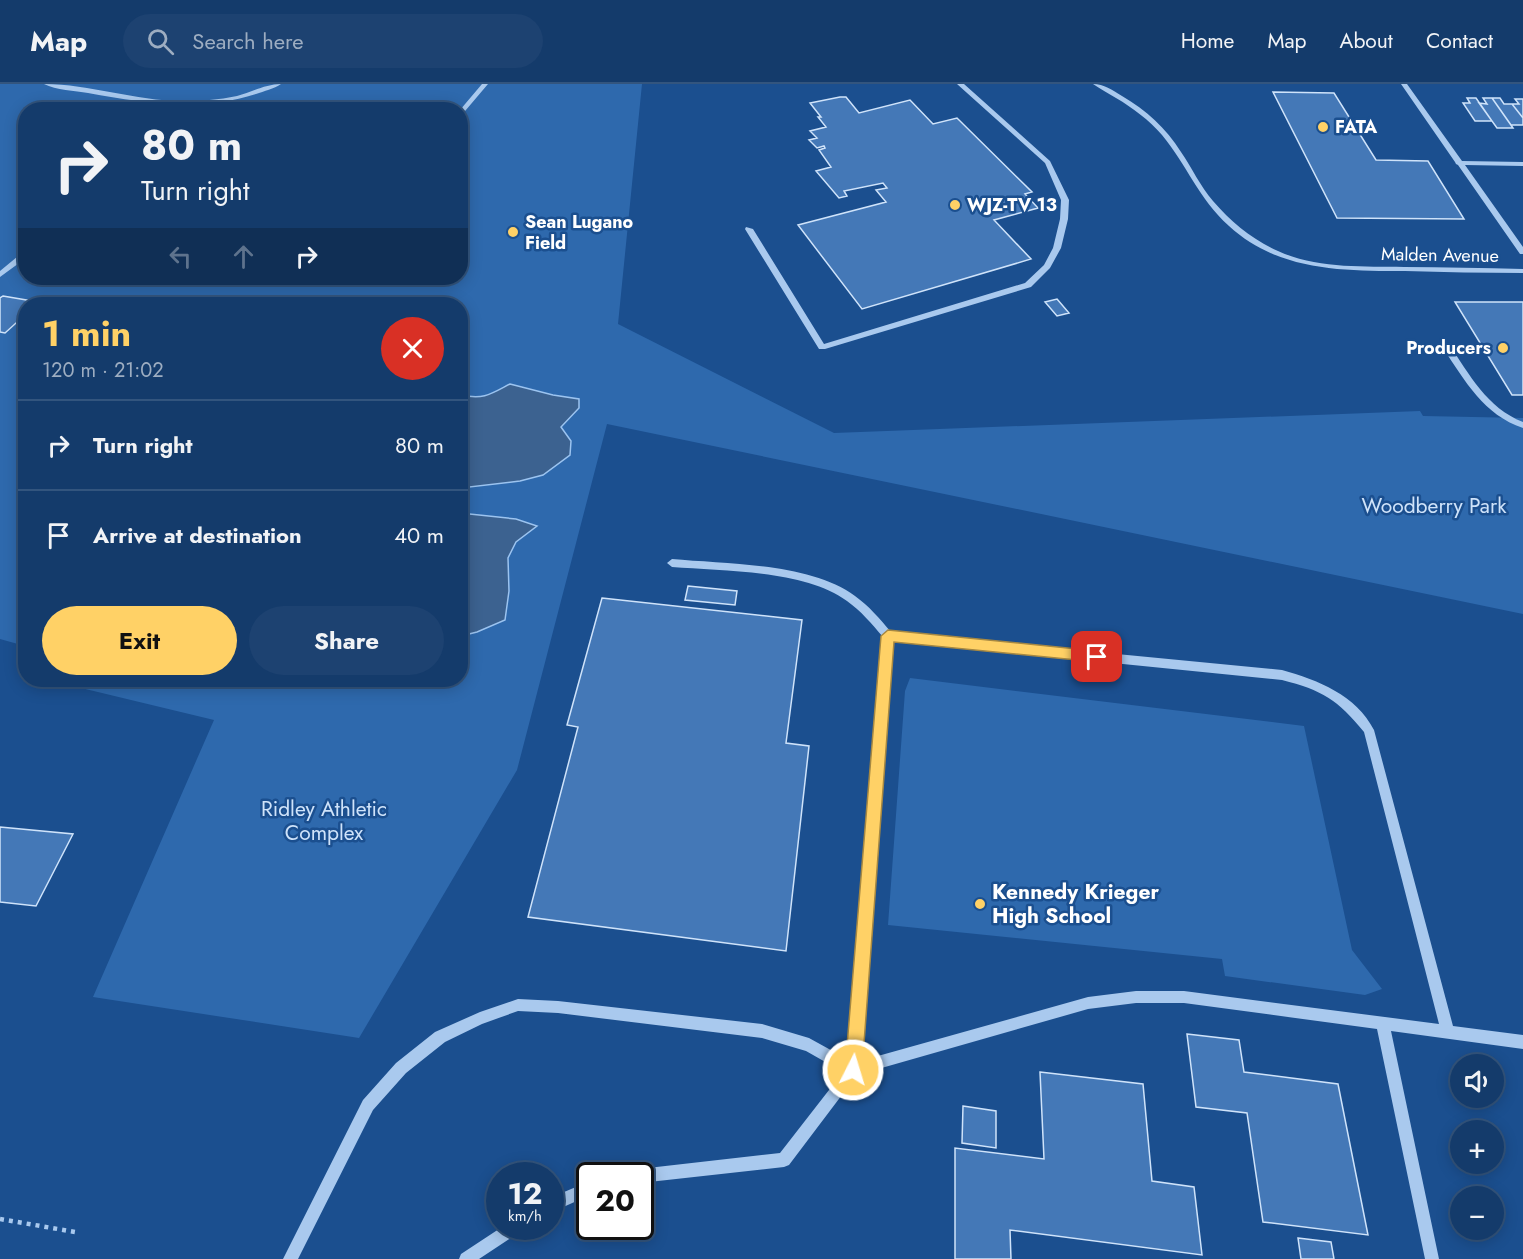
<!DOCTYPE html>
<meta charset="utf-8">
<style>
:root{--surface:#143b6b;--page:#1d4271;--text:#f1f3f6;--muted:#9dadc1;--line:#33557e;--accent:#ffd166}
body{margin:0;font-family:Jost,sans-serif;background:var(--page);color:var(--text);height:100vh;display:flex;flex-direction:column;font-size:22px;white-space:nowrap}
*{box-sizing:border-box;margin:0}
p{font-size:20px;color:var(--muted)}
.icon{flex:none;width:33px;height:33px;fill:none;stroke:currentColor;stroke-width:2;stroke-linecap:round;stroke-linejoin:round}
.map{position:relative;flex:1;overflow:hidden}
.sheet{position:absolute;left:18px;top:213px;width:450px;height:390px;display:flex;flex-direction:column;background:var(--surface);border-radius:24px;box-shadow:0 3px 15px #0003,0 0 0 2px var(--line)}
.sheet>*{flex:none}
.guide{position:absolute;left:18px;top:18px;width:450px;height:183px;border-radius:24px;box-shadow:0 3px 15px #0003,0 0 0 2px var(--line);background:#143b6b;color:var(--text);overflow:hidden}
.fabs{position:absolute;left:1450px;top:970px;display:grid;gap:12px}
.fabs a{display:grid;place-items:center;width:54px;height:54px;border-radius:50%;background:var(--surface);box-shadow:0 3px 15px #0003,0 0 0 2px var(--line);font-size:30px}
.speed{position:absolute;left:486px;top:1078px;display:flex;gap:12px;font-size:30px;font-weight:700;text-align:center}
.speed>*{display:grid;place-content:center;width:78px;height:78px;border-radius:50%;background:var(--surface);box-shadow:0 3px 15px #0003,0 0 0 2px var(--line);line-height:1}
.speed small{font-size:15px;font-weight:400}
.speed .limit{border:3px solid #111;border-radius:9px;background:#fff;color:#111}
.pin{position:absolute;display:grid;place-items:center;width:51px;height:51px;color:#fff;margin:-26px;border-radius:12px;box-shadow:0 3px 9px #0006}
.me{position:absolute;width:66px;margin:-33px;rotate:5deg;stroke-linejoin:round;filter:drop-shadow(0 0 4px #0008)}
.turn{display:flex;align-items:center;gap:21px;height:126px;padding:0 24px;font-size:27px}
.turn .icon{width:78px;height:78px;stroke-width:2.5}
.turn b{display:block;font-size:42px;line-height:51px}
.lanes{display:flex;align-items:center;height:57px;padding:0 24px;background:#0003;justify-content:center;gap:30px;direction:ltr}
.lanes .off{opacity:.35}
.round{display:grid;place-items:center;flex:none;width:63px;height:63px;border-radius:32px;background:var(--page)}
.headline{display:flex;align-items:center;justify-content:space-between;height:102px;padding:0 24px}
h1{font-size:36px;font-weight:700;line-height:45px;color:var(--accent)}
.action{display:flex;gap:12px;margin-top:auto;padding:12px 24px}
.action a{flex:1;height:69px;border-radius:36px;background:var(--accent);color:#111;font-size:24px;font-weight:700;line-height:69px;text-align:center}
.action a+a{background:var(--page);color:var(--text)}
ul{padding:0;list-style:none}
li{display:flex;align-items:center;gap:18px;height:90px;padding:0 24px;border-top:2px solid var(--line)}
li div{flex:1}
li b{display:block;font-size:22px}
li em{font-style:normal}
header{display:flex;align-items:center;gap:36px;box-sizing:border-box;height:84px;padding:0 30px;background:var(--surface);border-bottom:2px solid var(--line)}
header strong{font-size:28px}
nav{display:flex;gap:33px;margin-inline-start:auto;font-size:21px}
.search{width:420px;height:54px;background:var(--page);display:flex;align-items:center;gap:15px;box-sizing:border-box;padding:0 21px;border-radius:33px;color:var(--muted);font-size:22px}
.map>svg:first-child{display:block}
.green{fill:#2e69ad;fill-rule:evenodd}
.water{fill:#3c6290;stroke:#9cc4f0;stroke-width:1.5}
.building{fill:#4478b7;stroke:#cfe3fa;stroke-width:1.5}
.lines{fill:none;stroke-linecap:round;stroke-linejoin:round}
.path{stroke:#a9c9ee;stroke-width:4.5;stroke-dasharray:4 5;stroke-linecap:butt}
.minor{fill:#a9c9ee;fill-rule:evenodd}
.route{fill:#ffd166;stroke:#a68842;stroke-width:1.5}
.poi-dot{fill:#ffd166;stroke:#1b4f8f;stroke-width:2}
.labels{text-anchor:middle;stroke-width:5;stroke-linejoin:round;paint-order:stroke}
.far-poi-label{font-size:18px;font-weight:bold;fill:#fff;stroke:#1b4f8f;text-anchor:start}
.far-street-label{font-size:18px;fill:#fff;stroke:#1b4f8f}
.park-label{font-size:21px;fill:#cfe3fa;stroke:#1b4f8f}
.poi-label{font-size:21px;font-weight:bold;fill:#fff;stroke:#1b4f8f;text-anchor:start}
</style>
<header>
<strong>Map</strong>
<div class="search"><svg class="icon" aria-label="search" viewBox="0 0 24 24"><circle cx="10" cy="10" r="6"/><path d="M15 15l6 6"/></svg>Search here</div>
<nav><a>Home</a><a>Map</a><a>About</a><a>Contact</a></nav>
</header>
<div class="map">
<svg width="1523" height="1175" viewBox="0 0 1523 1175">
<rect width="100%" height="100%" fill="#1b4f8f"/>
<!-- green -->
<path class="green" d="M0,0h642l-24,240 216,109 586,-22 3,5 100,2v196l-916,-190 -90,346 -158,268 -266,-41 121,-277 -166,-40h412v-376h-434l-1,342 -25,-7zM26,26h434v168h-434z
M910,594l394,48 48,224 30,39 -17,6 -140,-19 -3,-17 -334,-34 17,-234z"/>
<!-- water -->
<path class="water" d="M510,300l43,11 26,4v9l-18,19 10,14 -1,14 -27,20 -23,6 -59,7v-93c23,5 30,-1 49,-11z
M460,429l56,6 21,7 -21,16 -8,16 1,33 -4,29 -28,12 -16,4z"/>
<!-- building -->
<path class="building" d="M1273,8l61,1 42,67 52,1 36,58 -127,-1z
M840,13h6l13,16 51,-13 23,24 24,-6 75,74 -7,2 13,14 -44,12 37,39 -169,50 -64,-84 88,-23 -10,-12 11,-2 -4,-5 -39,8 3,5 -8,2 -23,-27 15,-4 -12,-17 6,-2 -1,-2 -7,2 -8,-8 8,-2 -7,-7 16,-4 -8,-10h3l-11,-14z
M1467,14h9l16,23h-17l-12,-18h7z
M1483,14h9l21,30h-16l-18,-25 8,1z
M1492,14h8l4,6h8l11,14v7h-12z
M1515,15h8v19l-11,-14h7z
M3,212l35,6 -3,2h-9v10l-21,19 -5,-1v-34z
M1057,215l12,14 -12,3 -12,-14z
M1455,218h68v93h-11z
M688,502l49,5 -2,14 -50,-5z
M602,514l200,22 -16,123 23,3 -23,205 -258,-34 50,-190 -11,-2z
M0,743l73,7 -37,72 -36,-4z
M1187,950l52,6 5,32 94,12 30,151 -105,-13 -16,-109 -51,-6z
M1040,988l103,12 9,97 42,6 8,68 -192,-25 1,29h-56v-111l89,11z
M963,1022l33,5v37l-34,-5z
M1298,1154l33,4 3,17h-33z"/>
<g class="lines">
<!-- path -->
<path class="path" d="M0,1135l75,13"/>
<!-- minor -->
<path class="minor" d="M44,0c46,0 91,17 138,17 18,0 37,-1 55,-5 15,-4 29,-12 44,-12 -7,5 -17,7 -25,10 -55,18 -112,9 -168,-1 -13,-2 -32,-3 -44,-9z
M482,0h6l-28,33v-7z
M957,0h7l86,77 19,39 -1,19 -7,29 -11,20 -19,19 -206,62h-6l-74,-120 1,-2 7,2 71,115 201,-61 19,-18 9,-17 7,-29 1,-19 -16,-37z
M1093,0c11,0 19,6 29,12 24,14 44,32 59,56 11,16 19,34 32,49 18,21 40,39 65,50 39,18 84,15 126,16 40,0 79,1 119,2v4c-39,0 -79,-1 -118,-2 -63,0 -127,0 -176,-45 -31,-28 -42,-61 -67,-91 -13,-15 -29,-27 -46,-37 -8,-5 -16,-9 -23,-14z
M1401,0h6l55,77 61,1v4l-58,-1 58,82v7h-3l-62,-89 -2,-1 -1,-2z
M213,20l21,4 3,2 -26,-3v-2z
M23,168h3v6l-26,19v-6z
M1446,259l3,1c20,30 38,64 74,78v6c-39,-13 -58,-47 -80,-80l-1,-2z
M672,475c54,5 138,4 183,37 14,10 25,23 36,36l391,38c36,10 74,25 92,60l79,296 70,9v14l-132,-18 48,228h-14l-48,-230 -193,-26h-48l-48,6 -231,66 -68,90 -5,2 -144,16v-7h-8l2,-5 5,-2 141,-16 63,-81 -37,-21 -44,-13 -204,-25 -40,-2 -36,13 -37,18 -39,31 -33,37 -75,149h-15l80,-159 33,-37 39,-31 45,-20 38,-13 40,2 204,23 47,14 38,21 36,-422c-11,-13 -22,-26 -36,-36 -42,-31 -124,-30 -175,-34l-5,-4zM893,557l389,39c40,10 56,20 82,52l75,292 -255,-33h-48l-48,6 -228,64z
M590,1097v14l-40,18v-15z
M502,1143h20l-2,5 -41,27h-20l2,-5z"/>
</g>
<!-- route -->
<path class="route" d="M888,546l209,21 4,1 2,5 -2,4 -4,1 -203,-20 -32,428 -3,7 -6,2 -6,-2 -2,-7 36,-434z"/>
<!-- markers -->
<g class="poi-dot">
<circle cx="1323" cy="43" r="6"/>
<circle cx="955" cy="121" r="6"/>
<circle cx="513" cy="148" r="6"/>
<circle cx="1503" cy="264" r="6"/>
<circle cx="980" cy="820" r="6"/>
</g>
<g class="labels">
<!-- far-poi labels -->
<g class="far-poi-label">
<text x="1335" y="49">FATA</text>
<text x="967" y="127">WJZ-TV 13</text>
<text x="525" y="144">Sean Lugano<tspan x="525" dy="21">Field</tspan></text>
<text x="1491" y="270" text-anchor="end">Producers</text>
</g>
<!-- far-street labels -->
<g class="far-street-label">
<text transform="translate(1440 171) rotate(1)" y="6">Malden Avenue</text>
</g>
<!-- park labels -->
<g class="park-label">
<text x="1434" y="429">Woodberry Park</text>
<text x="324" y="732">Ridley Athletic<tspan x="324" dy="24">Complex</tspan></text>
</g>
<!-- poi labels -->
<g class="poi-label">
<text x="992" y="815">Kennedy Krieger<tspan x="992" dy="24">High School</tspan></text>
</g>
</g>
</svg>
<div class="fabs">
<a><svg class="icon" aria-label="sound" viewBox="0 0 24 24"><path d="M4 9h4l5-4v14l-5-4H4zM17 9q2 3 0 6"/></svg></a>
<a>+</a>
<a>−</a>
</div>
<div class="speed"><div>12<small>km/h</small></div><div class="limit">20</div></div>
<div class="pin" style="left:1097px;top:573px;background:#d93025"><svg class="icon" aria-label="arrive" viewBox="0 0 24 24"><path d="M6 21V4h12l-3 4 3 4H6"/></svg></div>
<svg class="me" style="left:853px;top:986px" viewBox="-20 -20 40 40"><circle r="17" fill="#ffd166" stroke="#fff" stroke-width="3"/><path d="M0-11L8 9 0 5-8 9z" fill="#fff"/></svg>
<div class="guide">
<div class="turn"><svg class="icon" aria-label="right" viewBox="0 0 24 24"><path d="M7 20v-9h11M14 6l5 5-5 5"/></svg><div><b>80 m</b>Turn right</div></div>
<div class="lanes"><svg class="icon off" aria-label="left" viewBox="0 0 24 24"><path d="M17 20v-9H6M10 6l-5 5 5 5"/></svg><svg class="icon off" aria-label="ahead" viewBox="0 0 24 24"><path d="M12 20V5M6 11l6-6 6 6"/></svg><svg class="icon" aria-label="right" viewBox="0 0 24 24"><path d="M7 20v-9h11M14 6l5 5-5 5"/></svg></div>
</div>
<section class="sheet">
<div class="headline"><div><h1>1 min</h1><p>120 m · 21:02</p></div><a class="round" style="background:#d93025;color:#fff"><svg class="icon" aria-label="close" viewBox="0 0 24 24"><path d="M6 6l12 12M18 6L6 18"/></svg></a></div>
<ul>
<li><svg class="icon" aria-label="right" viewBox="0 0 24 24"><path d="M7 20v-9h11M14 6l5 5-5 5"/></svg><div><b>Turn right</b></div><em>80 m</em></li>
<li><svg class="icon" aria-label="arrive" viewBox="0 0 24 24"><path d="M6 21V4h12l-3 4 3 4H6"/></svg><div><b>Arrive at destination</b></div><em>40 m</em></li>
</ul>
<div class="action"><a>Exit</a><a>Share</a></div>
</section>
</div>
